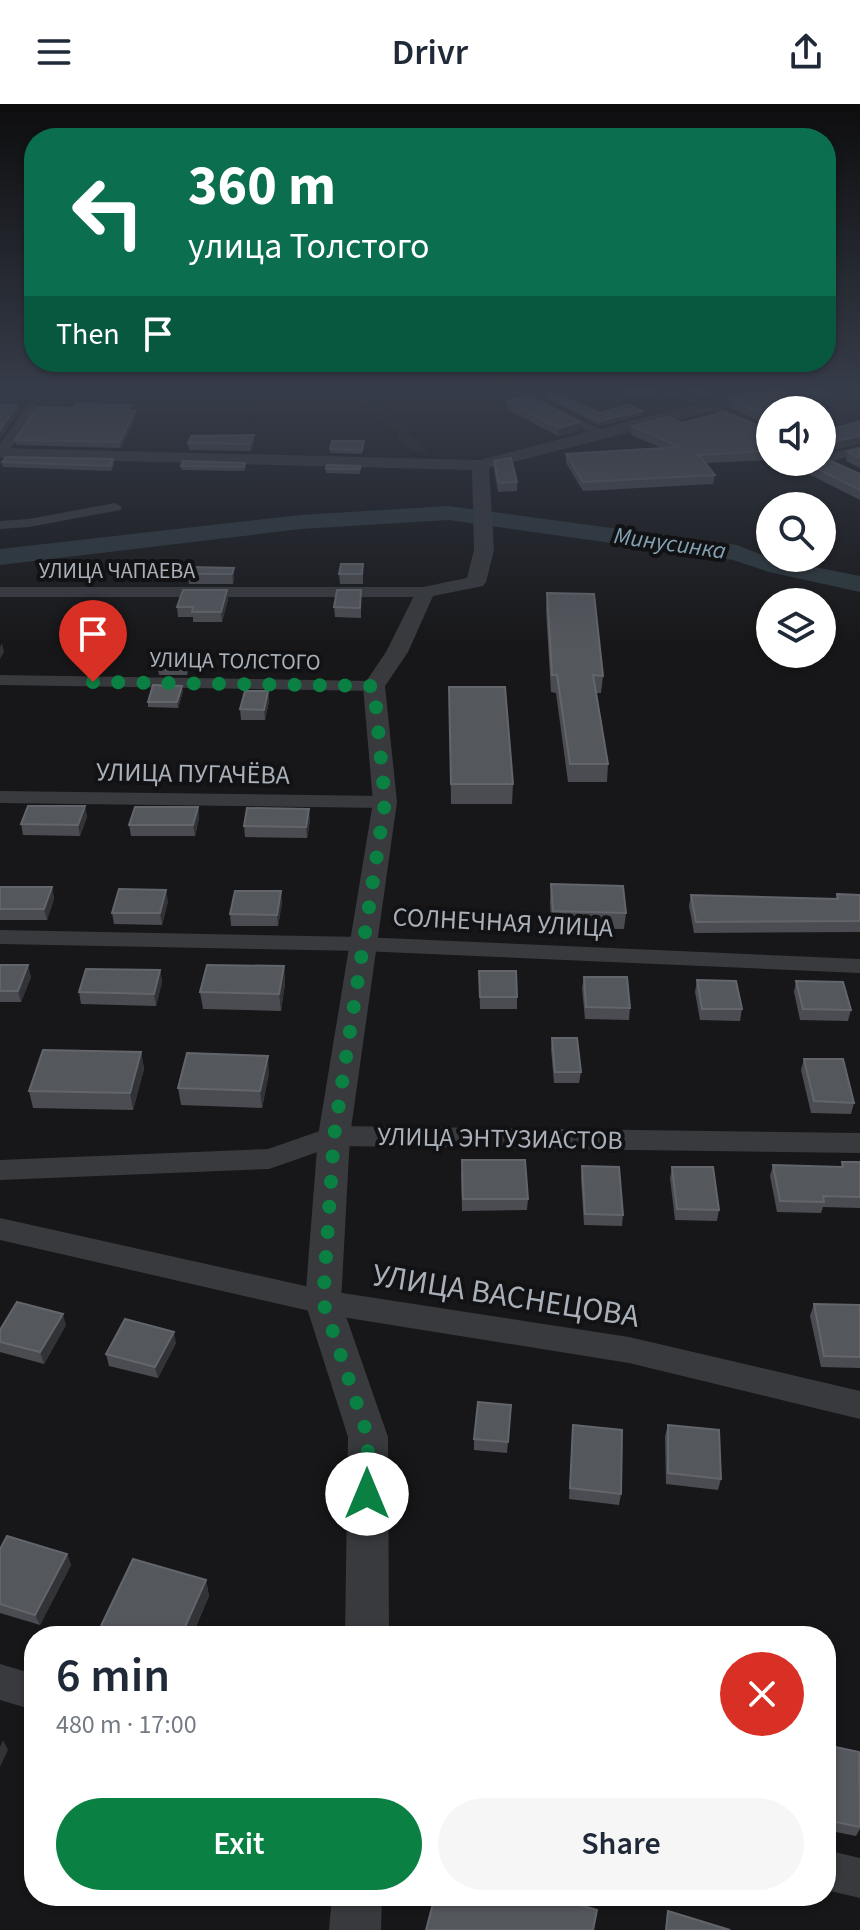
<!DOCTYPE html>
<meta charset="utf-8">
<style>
:root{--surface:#fff;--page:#f6f6f7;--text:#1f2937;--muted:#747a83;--accent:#0b8043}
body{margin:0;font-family:"Source Sans 3",sans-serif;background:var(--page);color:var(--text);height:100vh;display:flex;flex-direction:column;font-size:30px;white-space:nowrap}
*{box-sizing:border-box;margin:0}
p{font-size:26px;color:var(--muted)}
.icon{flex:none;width:44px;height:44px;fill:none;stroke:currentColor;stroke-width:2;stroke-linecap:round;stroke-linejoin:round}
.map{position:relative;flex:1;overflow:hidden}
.details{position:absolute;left:24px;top:1522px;width:812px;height:280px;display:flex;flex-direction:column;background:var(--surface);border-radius:32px;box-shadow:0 2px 6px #0004}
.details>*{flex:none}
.hud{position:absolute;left:24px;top:24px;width:812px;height:244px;border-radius:32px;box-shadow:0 2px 6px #0004;background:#0b6e4f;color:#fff;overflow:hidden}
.tools{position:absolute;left:756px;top:292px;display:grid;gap:16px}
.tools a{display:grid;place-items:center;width:80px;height:80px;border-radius:50%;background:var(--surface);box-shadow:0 2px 6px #0004;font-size:40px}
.pin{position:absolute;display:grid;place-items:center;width:68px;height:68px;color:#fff;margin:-82px -34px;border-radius:50% 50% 50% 0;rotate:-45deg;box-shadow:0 0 8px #0007}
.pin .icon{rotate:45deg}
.me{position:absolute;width:88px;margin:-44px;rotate:0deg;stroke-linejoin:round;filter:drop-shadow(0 0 6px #0008)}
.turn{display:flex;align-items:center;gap:28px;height:168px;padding:0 32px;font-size:36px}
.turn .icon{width:104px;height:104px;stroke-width:2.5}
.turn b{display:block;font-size:56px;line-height:68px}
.then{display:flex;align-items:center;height:76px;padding:0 32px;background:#0003;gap:16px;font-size:30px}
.round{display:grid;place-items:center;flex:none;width:84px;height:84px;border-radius:42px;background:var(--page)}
.overview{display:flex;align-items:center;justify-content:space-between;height:136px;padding:0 32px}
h1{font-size:48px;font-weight:600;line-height:60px}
.button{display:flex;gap:16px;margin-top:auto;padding:16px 32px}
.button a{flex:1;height:92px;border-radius:48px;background:var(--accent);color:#fff;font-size:32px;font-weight:600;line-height:92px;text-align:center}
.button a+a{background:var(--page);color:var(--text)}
header{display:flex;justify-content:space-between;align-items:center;height:104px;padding:0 32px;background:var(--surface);font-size:36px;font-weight:600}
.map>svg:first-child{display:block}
.green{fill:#1f271f}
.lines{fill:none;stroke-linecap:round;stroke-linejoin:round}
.river{fill:#2d383d;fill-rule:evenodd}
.minor{fill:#383a3e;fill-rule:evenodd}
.tertiary{fill:#383a3e;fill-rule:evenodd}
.wall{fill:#4a4c51}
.shaded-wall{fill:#313336}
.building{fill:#54575c;stroke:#62656b;stroke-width:2}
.route{stroke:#0b8043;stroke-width:14;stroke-dasharray:0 25.2}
.labels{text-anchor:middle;stroke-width:8;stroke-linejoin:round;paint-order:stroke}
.far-street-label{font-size:22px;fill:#a9b0b9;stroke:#121214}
.far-water-label{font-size:24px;font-style:italic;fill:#81a1b3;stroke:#121214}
.street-label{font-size:26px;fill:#a9b0b9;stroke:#121214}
.near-street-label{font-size:32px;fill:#a9b0b9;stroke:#121214}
</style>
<header><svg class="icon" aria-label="menu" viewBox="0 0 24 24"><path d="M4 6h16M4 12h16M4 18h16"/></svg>Drivr<svg class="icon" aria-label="share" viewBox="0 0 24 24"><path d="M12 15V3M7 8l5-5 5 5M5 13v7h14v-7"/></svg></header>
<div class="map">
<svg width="860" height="1826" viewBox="0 0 860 1826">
<rect width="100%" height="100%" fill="#171719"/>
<!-- green -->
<path class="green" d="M353,285c11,0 20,-2 27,8l-3,4 7,1 7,15 12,6 7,9 -8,2 10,1 18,21 -19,-6 -14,-12 1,-6 -12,-6z"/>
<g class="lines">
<!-- river -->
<path class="river" d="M448,402l289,39 33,13 90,18v16l-91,-20 -36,-12 -285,-40 -147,9 -301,36v-16l301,-34z"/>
<!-- minor -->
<path class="minor" d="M504,285h15l91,45 -12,3z
M660,285h16l94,40v9z
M29,299l10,3 -34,51 -5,1v-14z
M860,342v8l-36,9 -4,-1 2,-7z
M115,399l7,4 -2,3 -91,17 -29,2v-8l29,-2z
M0,483h425l8,5 -8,5h-425z
M0,571l374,6 9,5 -9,5 -374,-6z
M0,687l385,5 10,6 -10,6 -385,-5z
M0,826l362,7 498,22v14l-498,-22 -362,-7z
M334,1022l526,7v20l-525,-7 -66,23 -269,11v-20l268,-11z
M0,1114l323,72 306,47 231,54v28l-231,-56 -306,-49 -323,-74z
M0,1560l34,10v36l-34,-10z
M826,1746l34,8v40l-34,-8z"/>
<!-- tertiary -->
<path class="tertiary" d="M754,285h24l-65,22 -224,57 5,82 -8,32 -3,4 -50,10 -25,56 -23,34 12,116 -47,334 -9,166 47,135 1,199h-44l3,-199 -43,-135 13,-166 55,-334 -10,-116 23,-34 32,-64 49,-10 7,-28 -2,-80 -472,-12v-10l480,12z
M332,1792h50l-1,34h-52z"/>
</g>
<!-- wall -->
<path class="wall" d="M618,285h43l-1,3 -21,6z
M689,285h54l-37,9 -17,-7z
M765,285h76l-60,21h-11v16l-40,-18 2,-8z
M547,291l52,18 43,-2v4l-42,11 -53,-27z
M507,297l72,30 -21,5 -51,-27z
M133,307l3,6 -15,31 -105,-3 -1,-5z
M682,319l88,7v30l-64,3 9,12 -2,9 -130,7 -17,-28v-9l96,-6 -31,-13 1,-9z
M254,338l-3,9 -62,-1 -1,-7z
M364,342l-2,8 -32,-1v-4z
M860,344v20l-14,-7 1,-9z
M113,355l1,5 -3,7 -108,-4 -1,-5z
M494,357l23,21v9l-19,1 -4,-22z
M785,358h37l38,12v26z
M181,362l65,1 -2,4 -62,-1z
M360,362v8l-34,-1v-4z
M234,464v9l-1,7h-44l-1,-10z
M339,470h24v10h-23z
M227,486l1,10 -6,22h-29v-5h-15l-1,-10z
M361,486v28l-26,-1 -1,-10z
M547,489l56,83 -2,17h-5l12,71 -1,18h-39l-12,-89 -5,-1 -5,-82z
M192,548l1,5 -6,18h-28l-1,-6z
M449,583l64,97 -1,20h-61z
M183,587l-5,17 -30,-1v-5z
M268,587l1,10 -4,19h-24l-1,-11z
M85,702l2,11 -7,19 -57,-1 -2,-11z
M198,703l1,11 -4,18h-64l-2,-11z
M310,716l-3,18 -62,-1 -1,-11z
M551,780l75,29 -2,16 -73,-1 -1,-27z
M0,783h52l2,12 -7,21h-47z
M837,790l23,1v37l-166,1 -5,-27 2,-11 145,4z
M168,797l-6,24 -48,-1 -2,-11z
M282,798l-4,24h-47l-1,-12z
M0,861l31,12 -10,25h-21z
M284,862l1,17 -4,28 -78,-2 -3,-17z
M160,866l2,12 -6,24 -75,-2 -2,-12z
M479,867l38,26v12h-37z
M584,873l46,31 -1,12 -44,-1 -3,-31z
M697,876l45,29 -2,12 -40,-1 -5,-28z
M796,877l55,29 -3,11 -48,-1 -6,-28z
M552,934l29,34 -2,11h-25l-3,-34z
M141,948l3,17 -11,41 -100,-2 -4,-17z
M804,955l50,44 -3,11 -40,-1 -10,-43z
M269,969l-7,35 -81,-3 -3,-17z
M842,1058h18v46l-37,-1 -2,6 -44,-1 -7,-36 3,-11 68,2z
M582,1062l41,49 -1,11 -38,-1 -3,-47z
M672,1063l47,43 -2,11 -42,-1 -5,-42z
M461,1068l67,27 -1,11 -65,1z
M814,1200l46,1v63l-39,-1 -11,-51z
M66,1221l-22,39 -44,-12v-22z
M176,1239l-18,35 -49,-12 -3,-12z
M511,1301l-4,48 -33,-3v-11z
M573,1321l48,69 -2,11 -50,-6z
M668,1321l53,54 -3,11 -52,-6 -1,-48z
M0,1445l67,5 4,11 -31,60 -40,-12z
M206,1476l3,16 -17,40h-87l-4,-10z
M826,1641l34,46v38l-4,7 -30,-6z"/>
<!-- shaded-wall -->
<path class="shaded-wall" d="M661,285l-1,3 -21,6v-4z
M712,285h31l-37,9 1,-8z
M820,285h21l-60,21h-11l-1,-4z
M17,301l2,7 -19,27v-9z
M135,307l1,6 -15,31 -1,-6z
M642,307v4l-42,11v-5z
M580,318l-1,9 -21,5v-8z
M254,331v7l-3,9 -1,-7z
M860,332v8l-38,9v-9z
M234,464v9l-1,7 -1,-10z
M227,486l1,10 -6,22 -1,-10z
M2,539l2,9 -4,7v-12z
M192,548l1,5 -6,18v-5z
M182,582l1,5 -5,17 -1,-6z
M268,587l1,10 -4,19 -1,-10z
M85,702l2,11 -7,19 -2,-11z
M198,703l1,11 -4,18 -2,-11z
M309,705l1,11 -3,18 -1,-11z
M52,783l2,12 -7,21 -3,-11z
M166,786l2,11 -6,24 -2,-12z
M281,787l1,11 -4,24 -1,-11z
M28,861l3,12 -10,25 -3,-11z
M284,862l1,17 -4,28 -2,-17z
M160,866l2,12 -6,24 -2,-12z
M141,948l3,17 -11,41 -3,-17z
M268,952l1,17 -7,35 -2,-17z
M63,1210l3,11 -22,39 -4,-12z
M174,1228l2,11 -18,35 -3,-11z
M67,1450l4,11 -31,60 -5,-10z
M206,1476l3,16 -17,40h-11z
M3,1636l5,10 -8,17v-20z"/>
<!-- building -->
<path class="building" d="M627,285h32l-20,5z
M765,285h55l-51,17 9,4h-8v7l-38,-17z
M556,289l43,20 30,-8 13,6 -42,10 -53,-26z
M527,292l53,26 -22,6 -51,-27z
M76,300l56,1 -3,6h6l-15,31 -105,-2 22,-33 36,1z
M0,301h17l-17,25z
M724,308l46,18v21l-71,4 16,20 -132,7 -17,-28 114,-7 -48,-21 36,-9 14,6z
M860,317v15l-38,8v-17l8,3z
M254,331l-4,9 -62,-1 3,-7z
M332,337h32l-2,9 -32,-1z
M860,344v10l-13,-6z
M6,353l107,2 -3,7 -108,-4z
M822,353l38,17v16l-56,-28h18z
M511,354l6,24 -18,1 -5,-22z
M183,357l62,2 -1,4 -63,-1z
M327,361l33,1v3h-34z
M341,460h22l-1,10h-23z
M190,463l44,1 -2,6h-44z
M183,486h44l-6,22h-29l1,-5h-16z
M337,486h24l-1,18 -26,-1z
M547,489l47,1 9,82 -10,-1 15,89h-38l-13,-89h-5z
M164,548h28l-5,18 -29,-1z
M153,581l29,1 -5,16h-29z
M449,583h56l8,97h-62z
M245,587h23l-4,19 -24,-1z
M28,702h57l-7,19 -57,-1z
M135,703h63l-5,18h-64z
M247,704l62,1 -3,18 -62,-1z
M551,780l72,2 3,27 -73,-2z
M0,783h52l-8,22h-44z
M119,785l47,1 -6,23h-48z
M235,787h46l-4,24 -47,-1z
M837,790l23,1v26l-164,1 -5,-27 147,4z
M0,861h28l-10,26h-18z
M207,861l77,1 -5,28 -79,-2z
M86,865l74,1 -6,24 -75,-2z
M479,867h37l1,26h-37z
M584,873h43l3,31 -44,-1z
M697,876l39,1 6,28h-40z
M796,877l47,1 8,28 -48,-1z
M552,934h25l4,34h-26z
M43,946l98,2 -11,41 -101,-2z
M187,949l81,3 -8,35 -82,-3z
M804,955h39l11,44 -40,-2z
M462,1056h63l3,39h-65z
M842,1058h18v35l-37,-1 1,6 -44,-1 -7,-36 70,2z
M582,1062l37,1 4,48 -38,-1z
M672,1063h41l6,43 -42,-1z
M17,1198l46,12 -23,38 -40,-10v-12z
M814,1200l46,1v52l-36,-1z
M125,1215l49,13 -19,35 -49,-13z
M478,1298l33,3 -3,37 -34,-3z
M573,1321l49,5 -1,64 -51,-6z
M668,1321l51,5 2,49 -53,-6z
M7,1432l60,18 -32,61 -35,-11v-55z
M133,1455l73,21 -25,56h-48l-32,-10z
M826,1641l33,7 1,75 -34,-7z
M435,1792h88l21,7 2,-7h5l46,14 -4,20h-167z
M668,1807l62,19h-64z"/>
<!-- sky -->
<linearGradient id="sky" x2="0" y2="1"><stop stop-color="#0d0d0e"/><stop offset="0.53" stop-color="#363c49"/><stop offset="1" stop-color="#363c49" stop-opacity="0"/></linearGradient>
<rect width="860" height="540" fill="url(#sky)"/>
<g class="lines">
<!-- route -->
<path class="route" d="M93,578l281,4 11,116 -51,334 -11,166 45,135 -1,57"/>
</g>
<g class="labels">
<!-- far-street labels -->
<g class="far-street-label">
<text x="117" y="474">УЛИЦА ЧАПАЕВА</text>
<text transform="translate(235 556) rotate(1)" y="8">УЛИЦА ТОЛСТОГО</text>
</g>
<!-- far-water labels -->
<g class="far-water-label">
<text transform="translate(670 439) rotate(8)" y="8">Минусинка</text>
</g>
<!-- street labels -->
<g class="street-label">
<text transform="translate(193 669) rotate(1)" y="9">УЛИЦА ПУГАЧЁВА</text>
<text transform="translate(503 818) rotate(3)" y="9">СОЛНЕЧНАЯ УЛИЦА</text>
<text transform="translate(500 1034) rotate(1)" y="9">УЛИЦА ЭНТУЗИАСТОВ</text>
</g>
<!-- near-street labels -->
<g class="near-street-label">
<text transform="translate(506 1191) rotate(9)" y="11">УЛИЦА ВАСНЕЦОВА</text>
</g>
</g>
</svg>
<div class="tools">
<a><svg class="icon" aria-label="sound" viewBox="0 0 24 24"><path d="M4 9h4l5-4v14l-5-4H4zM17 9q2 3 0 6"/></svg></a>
<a><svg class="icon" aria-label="search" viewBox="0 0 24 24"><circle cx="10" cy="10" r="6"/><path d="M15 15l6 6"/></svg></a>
<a><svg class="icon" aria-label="layers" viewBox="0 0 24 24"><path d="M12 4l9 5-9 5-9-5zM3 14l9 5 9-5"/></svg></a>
</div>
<div class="pin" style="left:93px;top:578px;background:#d93025"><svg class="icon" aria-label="arrive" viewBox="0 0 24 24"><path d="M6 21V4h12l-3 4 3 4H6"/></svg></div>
<svg class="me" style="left:367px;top:1390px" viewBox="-20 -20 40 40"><circle r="19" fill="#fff"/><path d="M0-13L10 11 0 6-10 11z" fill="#0b8043"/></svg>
<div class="hud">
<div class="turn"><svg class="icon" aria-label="left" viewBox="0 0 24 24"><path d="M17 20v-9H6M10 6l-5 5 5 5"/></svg><div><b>360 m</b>улица Толстого</div></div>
<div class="then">Then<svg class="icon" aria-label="arrive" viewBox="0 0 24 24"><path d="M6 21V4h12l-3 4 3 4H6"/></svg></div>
</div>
<section class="details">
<div class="overview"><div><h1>6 min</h1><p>480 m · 17:00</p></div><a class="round" style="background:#d93025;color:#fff"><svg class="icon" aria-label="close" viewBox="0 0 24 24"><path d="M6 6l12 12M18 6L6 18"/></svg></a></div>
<div class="button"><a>Exit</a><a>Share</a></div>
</section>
</div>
